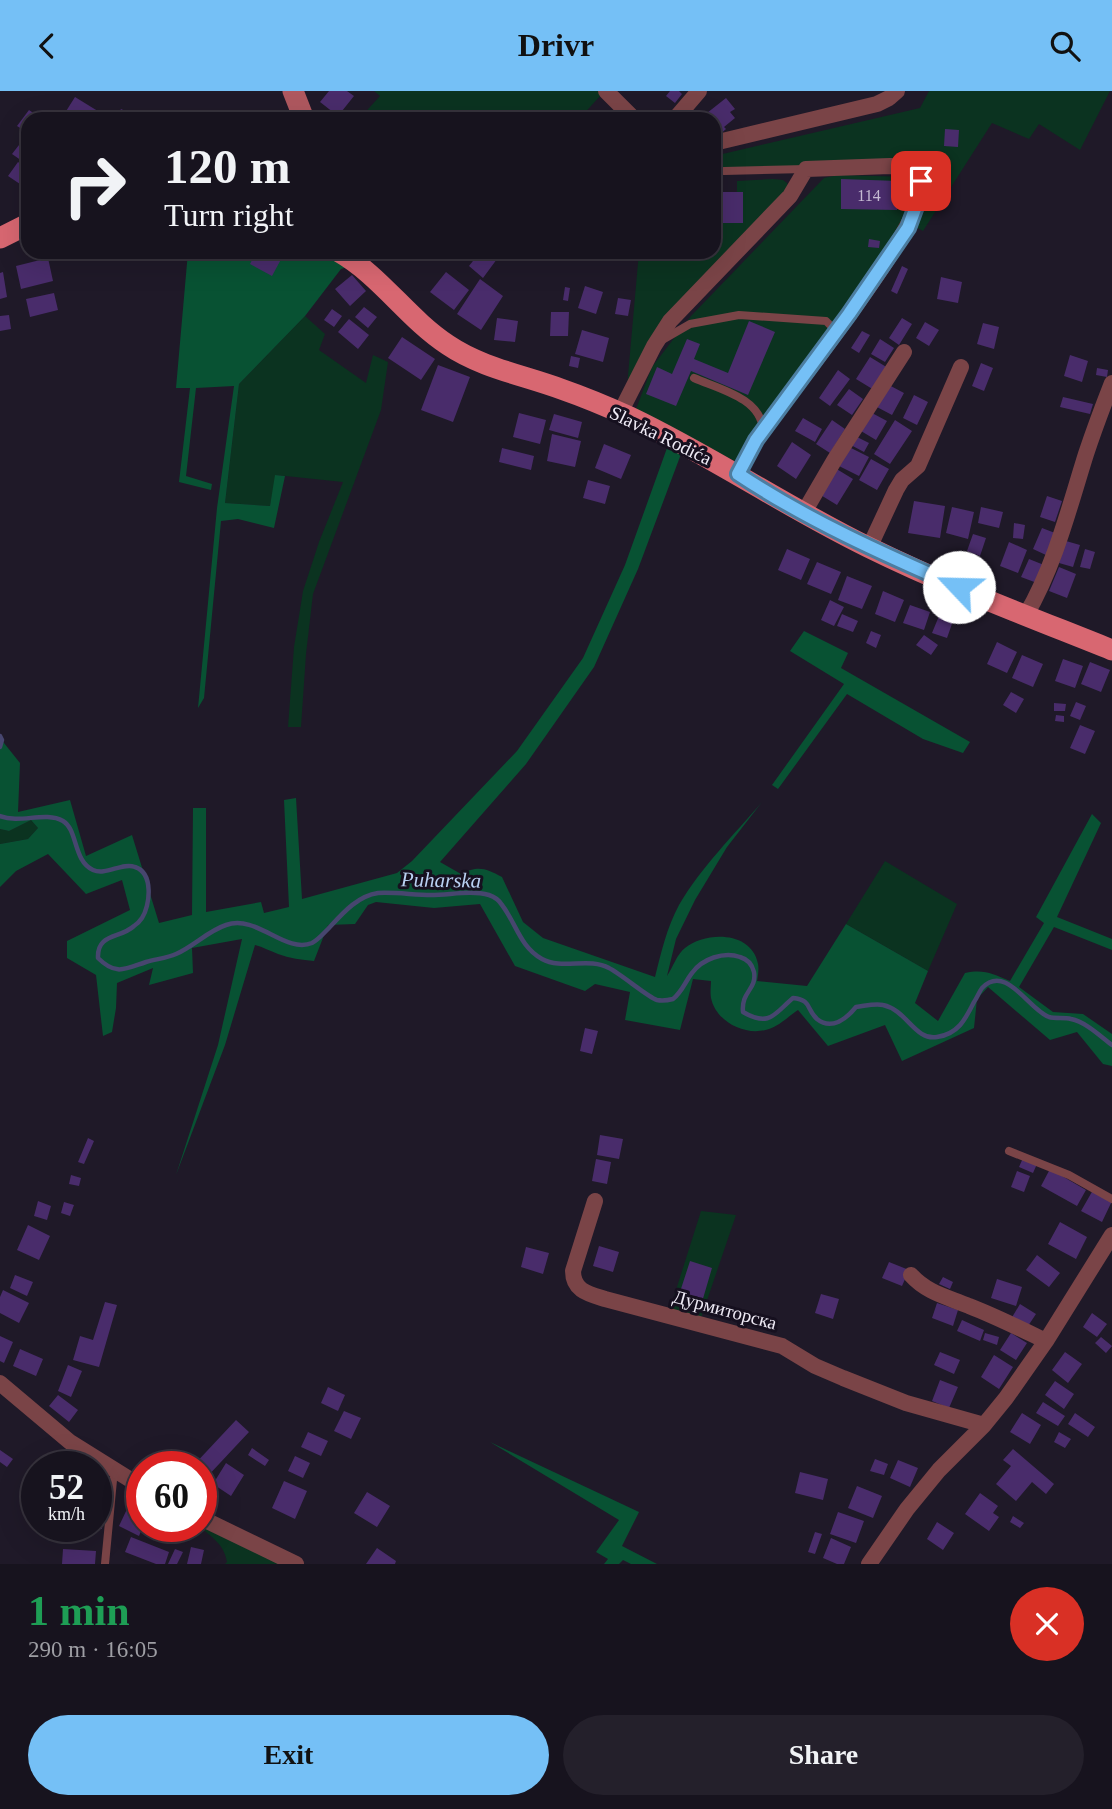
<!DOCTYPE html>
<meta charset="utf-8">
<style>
:root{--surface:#17131e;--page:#24202b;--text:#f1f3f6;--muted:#9e9ea4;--line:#36323c;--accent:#75c0f6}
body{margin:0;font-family:"Times New Roman",serif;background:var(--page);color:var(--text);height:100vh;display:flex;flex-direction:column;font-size:26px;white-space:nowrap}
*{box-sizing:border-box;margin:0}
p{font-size:23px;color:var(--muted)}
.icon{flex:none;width:38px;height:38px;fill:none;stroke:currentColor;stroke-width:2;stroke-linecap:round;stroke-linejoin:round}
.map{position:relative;height:1473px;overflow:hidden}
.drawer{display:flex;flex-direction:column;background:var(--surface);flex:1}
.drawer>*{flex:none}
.guide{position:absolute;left:21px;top:21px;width:700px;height:147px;border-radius:21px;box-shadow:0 7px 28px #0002,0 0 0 2px var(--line);background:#17131e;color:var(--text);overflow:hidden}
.speed{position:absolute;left:21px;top:1360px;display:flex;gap:14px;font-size:35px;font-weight:700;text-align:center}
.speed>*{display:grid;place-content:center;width:91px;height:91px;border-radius:50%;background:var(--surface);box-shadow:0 7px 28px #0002,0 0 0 2px var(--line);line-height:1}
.speed small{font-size:18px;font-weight:400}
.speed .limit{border:10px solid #d22;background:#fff;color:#111}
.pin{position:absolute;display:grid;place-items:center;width:60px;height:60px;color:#fff;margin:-30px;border-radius:14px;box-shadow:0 4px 10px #0006}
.me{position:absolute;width:77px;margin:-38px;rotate:294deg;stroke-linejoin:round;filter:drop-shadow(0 0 5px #0008)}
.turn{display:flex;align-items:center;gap:24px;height:147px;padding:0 28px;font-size:32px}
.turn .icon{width:91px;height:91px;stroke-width:2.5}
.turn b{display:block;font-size:49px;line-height:60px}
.round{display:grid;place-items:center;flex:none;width:74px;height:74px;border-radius:37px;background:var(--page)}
.summary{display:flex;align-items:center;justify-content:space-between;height:119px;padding:0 28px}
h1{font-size:42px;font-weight:800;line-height:52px;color:#1e9e55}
.button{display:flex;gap:14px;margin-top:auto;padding:14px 28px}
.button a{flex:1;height:80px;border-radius:42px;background:var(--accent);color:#111;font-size:28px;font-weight:800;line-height:80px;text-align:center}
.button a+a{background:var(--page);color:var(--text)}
header{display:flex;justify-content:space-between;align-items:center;height:91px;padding:0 28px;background:var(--accent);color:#111;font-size:32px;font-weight:800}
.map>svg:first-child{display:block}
.green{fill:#0b3320}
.forest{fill:#085233}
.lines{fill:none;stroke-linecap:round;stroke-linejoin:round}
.stream{stroke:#47466f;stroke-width:4.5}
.building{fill:#492c6b}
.service{stroke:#7a4447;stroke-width:8}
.minor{stroke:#7a4447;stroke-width:16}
.secondary{stroke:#af585f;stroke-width:21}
.primary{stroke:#d86771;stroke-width:21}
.route-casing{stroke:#4c7da0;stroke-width:18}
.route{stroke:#75c0f6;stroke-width:12}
.labels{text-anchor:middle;stroke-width:6;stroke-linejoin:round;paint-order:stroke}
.number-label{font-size:16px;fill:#c5bad2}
.street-label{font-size:19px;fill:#eeeaf5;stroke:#16101f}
.water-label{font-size:21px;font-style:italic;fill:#b9d0f2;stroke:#16101f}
</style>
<header><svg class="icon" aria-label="back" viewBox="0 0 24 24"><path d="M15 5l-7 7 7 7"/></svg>Drivr<svg class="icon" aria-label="search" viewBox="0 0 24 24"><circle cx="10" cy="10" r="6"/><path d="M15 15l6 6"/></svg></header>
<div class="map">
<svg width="1112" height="1473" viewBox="0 0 1112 1473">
<rect width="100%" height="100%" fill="#1f1928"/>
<!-- green -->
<path class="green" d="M374,0h226l2,3 -23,25h-220l21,-23z
M929,0h181l-30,59 -41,-26 -10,15 -37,-16 -69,108 -7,-4c14,-27 30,-53 -10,-65l-103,7 -89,3v-16l206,-48z
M838,84l72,2 12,17 -180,271 -106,-56 16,-42 39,-51 133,-138z
M773,88l10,1 4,3 2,5 -86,95 -77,115 13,-146h75v-29l23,-31v-11z
M305,225l20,18 -6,16 47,33 7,-28 15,7 -7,48 -68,184 -7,60 -5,73h-13l6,-80 9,-56 16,-49 24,-60 -67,-7 -6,31 -45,-3 14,-119z
M31,729l7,8 -10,11 -28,5v-15l9,2z
M885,770l72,43 -29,67 -82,-47z
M701,1120l35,4 -36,106 -31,-9z
M198,1435h3l85,38h-61l2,-2c-3,-18 -15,-25 -29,-36z"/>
<!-- forest -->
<path class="forest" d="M188,161h134l28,14 -9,3 -36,47 -66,68 -14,119 45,3 5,-31 10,1 -11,52 -36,-9 -17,2 -17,177 -6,10 19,-200 17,-122 -38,2 -10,88 26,8 -1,6 -32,-8 11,-94h-14z
M667,357l14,6 -43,115 -44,98 -68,97 -86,98 21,12c18,-9 25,-5 41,3l21,45 20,16 112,39c6,-24 12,-50 24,-72 22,-38 55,-70 83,-103l-35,45 -32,53 -19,39 -9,37c6,-9 10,-22 18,-28 21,-17 67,-17 73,16 1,5 0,12 -1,17l50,5 39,-62 82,47 -13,32 23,18 27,-48c20,-4 27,1 45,8l34,-58 -8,-6 56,-103 9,9 -44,94 55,22v11l-58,-23 -35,60 34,25 30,2 29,20v32l-9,-2 -26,-32 -27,8 -62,-53 -11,12 -3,29 -72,33 -17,-36 -57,21 -30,-36c-9,6 -19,16 -29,19 -23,8 -53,-7 -58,-31 -1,-6 0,-12 0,-17l-18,-2 -13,51 -55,-10 5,-28 -35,-8 -10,7 -70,-25 -35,-62 -46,4 -58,-6 -8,3 -13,19 -27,1 -14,36c-12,-1 -25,-3 -36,-7 -8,-3 -15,-7 -23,-9l-30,100 -49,130 42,-130 24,-106 -50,9 1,25 -44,12 4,-17 -36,15 -1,25 -4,24 -9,4 -7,-61 -29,-17v-17l63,-31 -8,-30 -36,14 -38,-40 -32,17 -16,16v-43l28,-5 10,-11 -7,-8 -22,11 -9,-2v-91l20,25 -2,49 52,-12 16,56 46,-21 27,88 33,-8 1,-107h13v104l55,-10 3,11 25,-6 -5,-107 12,-2 6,101 95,-26 15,-12 105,-110 66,-93 42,-93z
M804,540l44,22 -7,15 129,74 -7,11 -40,-14 -76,-45 -69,95 -6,-4 72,-101 -54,-33z
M490,1351l149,70 -17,34 35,18h-26l-8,-4 -4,4h-15l4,-5 -12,-7 23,-32z"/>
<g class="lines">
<!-- stream -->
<path class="stream" d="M0,645l2,4 -2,7
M0,725c20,8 45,-5 63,5 15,9 10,40 30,49 13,6 29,-8 42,-3 19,6 15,39 7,51 -2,3 -5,6 -8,8 -14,13 -37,7 -36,32 18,18 27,11 48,4 10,-3 21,-4 30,-8 18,-8 32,-23 50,-29 31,-11 59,29 86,18 6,-3 11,-9 16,-14 14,-15 29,-33 50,-36 18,-1 36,2 53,2 19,0 40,-5 58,0 6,2 10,5 13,10 14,18 18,42 40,54 20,11 47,-2 67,9 12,6 40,30 48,32 5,1 12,0 16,-1 9,-7 12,-17 19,-26 10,-14 32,-22 48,-16 7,2 12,7 14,15 3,18 -13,19 -11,40 27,16 32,1 50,-14 19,2 13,11 24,21 15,12 30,-1 39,-12 9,-1 19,-4 27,-2 24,5 32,36 54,32 21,-3 28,-17 37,-35 3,-4 5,-10 8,-14 24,-25 47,22 67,29 7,2 15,0 22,2 15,3 29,17 41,26"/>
</g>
<!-- building -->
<path class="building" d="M329,0h18l7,5 -16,20 -18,-14z
M670,0h9l3,3 -7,9 -9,-7z
M75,6l26,16 -4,6h-29l-5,-3z
M726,7l9,11 -5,3 5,6 -11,9 2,2 -9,8 -3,-4v-14h-11l-1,-2z
M121,18l21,10h-26z
M29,19l13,9h-14v14l-11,-7z
M945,38l14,1 -1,17 -14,-1z
M26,45l2,2v21l-3,4 -13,-9z
M18,71l10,7v17l-2,2 -18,-12z
M841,88l57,2 -1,29 -56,-1z
M714,101h29v31h-29z
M869,148l11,2 -1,7 -11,-1z
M256,161h29l-13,24 -22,-12z
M480,161h8l9,7 -14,19 -14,-12z
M48,167l5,23 -32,8 -5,-23z
M902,175l6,3 -11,25 -6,-3z
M3,181l4,25 -7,2v-26z
M446,181l23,18 -15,20 -24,-18z
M352,184l14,16 -16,15 -15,-17z
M941,186l21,5 -4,21 -21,-4z
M480,188l23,17 -22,34 -24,-16z
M585,195l18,6 -7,22 -18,-6z
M565,196l5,1 -2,13 -5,-1z
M54,202l4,17 -28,7 -4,-18z
M618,207l13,2 -3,16 -13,-2z
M364,216l13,10 -9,11 -13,-11z
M332,218l10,7 -8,11 -10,-7z
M551,221h18l-1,24h-18z
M9,224l2,14 -11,2v-15z
M497,227l21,3 -3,21 -21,-2z
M902,227l10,6 -13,21 -10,-7z
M349,228l20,16 -11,14 -20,-17z
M749,230l26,11 -27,63 -57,-24 -15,35 -30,-12 11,-27 15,7 15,-35 13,5 -6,15 34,14z
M925,231l14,8 -10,16 -13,-8z
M983,232l16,4 -5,22 -17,-5z
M582,239l27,8 -6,24 -28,-8z
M862,240l8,4 -11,18 -8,-5z
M402,246l33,22 -14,21 -33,-22z
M880,248l14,9 -9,14 -14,-8z
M1070,264l18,6 -6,21 -18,-6z
M571,265l9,2 -2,10 -9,-2z
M870,266l18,11 -14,22 -18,-11z
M981,272l12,5 -9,23 -12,-5z
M438,274l32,12 -17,45 -32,-12z
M1097,277l11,2 -1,7 -11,-2z
M838,279l12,9 -20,27 -11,-8z
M887,293l17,9 -12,22 -17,-9z
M849,298l14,10 -11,16 -15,-10z
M914,304l14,7 -11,23 -14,-7z
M1063,306l30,7 -3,10 -30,-7z
M519,322l27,7 -6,24 -27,-7z
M872,322l15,8 -11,19 -15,-9z
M554,323l28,8 -4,16 -29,-8z
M803,327l19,11 -7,13 -20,-11z
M832,329l13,9 -15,24 -14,-9z
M895,329l17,11 -22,33 -16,-10z
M552,343l29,7 -6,26 -28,-6z
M853,344l16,8 -5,9 -15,-8z
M792,351l19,13 -15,24 -19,-13z
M604,353l27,11 -10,24 -26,-11z
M847,355l22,11 -10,19 -22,-11z
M502,357l32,8 -3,14 -32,-8z
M871,368l18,10 -12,21 -18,-10z
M835,377l18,11 -16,26 -18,-11z
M588,389l22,6 -5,18 -22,-6z
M1047,405l15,5 -7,21 -15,-5z
M914,410l31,5 -5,32 -32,-5z
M952,416l22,5 -6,27 -22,-6z
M981,416l22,5 -4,16 -21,-5z
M1014,432l11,2 -2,14 -10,-1z
M1042,437l13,5 -9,22 -13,-6z
M973,443l13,4 -6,18 -13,-5z
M1066,450l14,4 -7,22 -14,-4z
M1009,451l18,8 -9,23 -18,-7z
M787,458l23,10 -9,21 -23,-10z
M1085,458l10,3 -5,17 -10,-2z
M1029,468l15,6 -7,18 -16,-6z
M817,471l24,10 -10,22 -24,-10z
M1059,476l17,7 -9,24 -18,-7z
M847,485l25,10 -10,23 -24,-9z
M883,500l21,9 -9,22 -20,-8z
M830,509l14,7 -10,19 -13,-6z
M910,514l20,7 -6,18 -21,-7z
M842,523l16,7 -5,11 -16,-6z
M939,525l14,5 -6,17 -15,-5z
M871,540l10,4 -5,13 -10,-5z
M924,544l14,10 -7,10 -15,-10z
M997,551l20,10 -10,21 -20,-9z
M1022,564l21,9 -10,23 -21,-9z
M1063,568l20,7 -8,22 -20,-7z
M1090,571l20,8 -9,22 -20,-8z
M1011,601l13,7 -8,14 -13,-8z
M1076,611l10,4 -6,14 -10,-4z
M1054,612l12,1 -1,7h-11z
M1056,624l8,1v6l-9,-1z
M1080,634l15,6 -10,23 -15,-6z
M585,937l13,3 -6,23 -12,-3z
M600,1044l23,4 -4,20 -22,-4z
M88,1047l6,3 -10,23 -6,-2z
M1023,1067l14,6 -4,9 -14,-6z
M596,1068l15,3 -4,22 -15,-3z
M1050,1078l36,21 -9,16 -36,-20z
M1017,1080l13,5 -6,16 -13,-5z
M71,1084l10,3 -2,8 -10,-2z
M1093,1099l19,11 -10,21 -21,-11z
M38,1110l13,5 -4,14 -13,-4z
M64,1111l10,3 -4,11 -9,-3z
M1060,1131l27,15 -11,22 -28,-15z
M28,1134l22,11 -11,24 -22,-10z
M599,1155l20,6 -6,20 -20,-6z
M526,1156l23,6 -6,21 -22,-7z
M1037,1164l23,18 -11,14 -23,-17z
M690,1170l22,7 -10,34 -23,-7z
M889,1171l20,8 -7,16 -20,-8z
M15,1184l18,7 -6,14 -17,-8z
M943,1186l10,5 -3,7 -11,-5z
M997,1188l25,8 -6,19 -25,-8z
M3,1199l26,13 -10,20 -19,-10v-16z
M821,1203l18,5 -6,20 -18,-6z
M105,1211l12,3 -18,62 -26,-7 7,-24 13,4z
M937,1212l21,7 -5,16 -21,-8z
M1020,1213l16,10 -10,15 -15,-10z
M1092,1222l15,11 -10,13 -14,-10z
M962,1229l22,10 -4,11 -23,-10z
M985,1242l14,4 -2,8 -14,-5z
M1011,1242l16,10 -11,17 -16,-10z
M0,1245l13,6 -9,21 -4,-2z
M1101,1246l11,9 -6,7 -11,-10z
M20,1258l23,10 -7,17 -23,-10z
M940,1261l20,8 -6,14 -20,-9z
M1065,1261l17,12 -14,19 -16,-13z
M994,1264l19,12 -14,22 -18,-12z
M68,1274l14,6 -11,26 -13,-6z
M940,1289l18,7 -9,21 -17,-7z
M1055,1290l19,13 -10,15 -19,-14z
M328,1296l17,8 -7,16 -17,-8z
M58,1304l20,15 -9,12 -20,-16z
M1043,1311l22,14 -7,10 -22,-13z
M344,1320l17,7 -10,21 -17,-8z
M1022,1322l19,12 -11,19 -20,-12z
M1075,1322l20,14 -7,10 -20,-13z
M236,1329l13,12 -44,47 -4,-3v-9h-9z
M308,1341l20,9 -7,15 -20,-9z
M1059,1341l12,7 -6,9 -11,-6z
M252,1357l17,12 -4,6 -17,-11z
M1013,1358l41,35 -8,10 -14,-12 -16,19 -20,-17 15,-18 -8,-6z
M0,1359l13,9 -6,8 -7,-5z
M295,1365l15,7 -7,15 -15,-7z
M875,1368l13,5 -4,11 -14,-4z
M898,1369l20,8 -8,19 -20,-9z
M226,1372l18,12 -13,21 -18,-12z
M800,1381l28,7 -5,21 -28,-7z
M284,1390l23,10 -12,28 -23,-11z
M857,1395l25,10 -9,22 -25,-10z
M367,1401l23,14 -13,21 -23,-14z
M980,1402l18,13 -5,7 6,4 -10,14 -24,-17z
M128,1416l14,7v12h1l-4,10 -20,-10z
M838,1421l26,9 -8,22 -26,-9z
M1013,1425l11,7 -4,5 -10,-6z
M96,1428h6v10h-8v-3h2z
M937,1431l17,11 -11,17 -16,-11z
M815,1441l7,2 -7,20 -7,-2z
M131,1446l38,15 -4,12h-9l-31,-12z
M831,1447l20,9 -7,17h-7l-14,-6z
M191,1456l13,3 -3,14h-14z
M377,1457l19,13 -1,3h-29z
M63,1458l33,2 -1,13h-33z
M175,1458l8,3 -6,12h-9z"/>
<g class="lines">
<!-- service -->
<path class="service" d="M724,80l82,-2
M664,248l26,-15 49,-9 87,6 11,11
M694,287c25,11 67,20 69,52
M1009,1060l60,24 43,24
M105,1473l8,-84 3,-7"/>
<!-- minor -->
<path class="minor" d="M606,0l28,28
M675,28l24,-28
M714,52l163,-39 12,-6 8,-7
M620,322l34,-67 16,-25 120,-125 16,-27 84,-3c12,1 28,2 31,16 11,38 -139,218 -165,259 -7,11 -12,22 -18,33
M803,423l32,-55 69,-107
M869,457l27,-58 6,-10 16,-14 43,-99
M1026,524c29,-50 43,-107 60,-161 8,-24 17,-48 26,-71
M595,1110l-22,70c0,20 16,23 32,28l177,47 33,20 28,12 63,25 78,22
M911,1184c16,18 37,22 58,31 26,10 52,23 77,35
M0,1292l70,59 72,45
M201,1427l95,46
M869,1473l38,-55 32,-39 45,-45 22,-27 40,-57 66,-106"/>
<!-- secondary -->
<path class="secondary" d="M293,0l11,28"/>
<!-- primary -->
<path class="primary" d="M0,147l28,-14
M339,161c42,24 68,66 109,93 34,23 75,30 113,44 23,8 47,18 69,28 82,39 156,90 238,130 79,39 162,70 244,103"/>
</g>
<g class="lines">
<defs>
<path id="route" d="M921,90v12l-13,35 -59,86 -93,126 -18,34c69,46 145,80 221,113"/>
</defs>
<!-- route casing -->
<use href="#route" class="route-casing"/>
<!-- route -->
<use href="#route" class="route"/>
</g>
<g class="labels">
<!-- number labels -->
<g class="number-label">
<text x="869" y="110">114</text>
</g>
<!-- street labels -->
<g class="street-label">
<text transform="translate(661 344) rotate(26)" y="7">Slavka Rodića</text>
<text transform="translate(725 1218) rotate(15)" y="7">Дурмиторска</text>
</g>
<!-- water labels -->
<g class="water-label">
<text transform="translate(441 789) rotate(1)" y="7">Puharska</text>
</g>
</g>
</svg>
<div class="speed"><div>52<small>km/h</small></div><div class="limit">60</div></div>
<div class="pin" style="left:921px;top:90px;background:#d93025"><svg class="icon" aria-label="arrive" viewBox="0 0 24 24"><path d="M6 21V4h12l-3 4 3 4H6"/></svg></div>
<svg class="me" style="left:959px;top:496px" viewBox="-20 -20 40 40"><circle r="19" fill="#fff"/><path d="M0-13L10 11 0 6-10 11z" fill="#75c0f6"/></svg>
<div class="guide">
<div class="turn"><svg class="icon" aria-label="right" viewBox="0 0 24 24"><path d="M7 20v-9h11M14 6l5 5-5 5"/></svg><div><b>120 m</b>Turn right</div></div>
</div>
</div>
<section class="drawer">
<div class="summary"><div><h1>1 min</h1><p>290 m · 16:05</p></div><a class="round" style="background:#d93025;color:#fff"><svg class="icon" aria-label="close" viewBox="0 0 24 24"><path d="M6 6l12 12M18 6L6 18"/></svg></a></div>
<div class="button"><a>Exit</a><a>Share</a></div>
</section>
